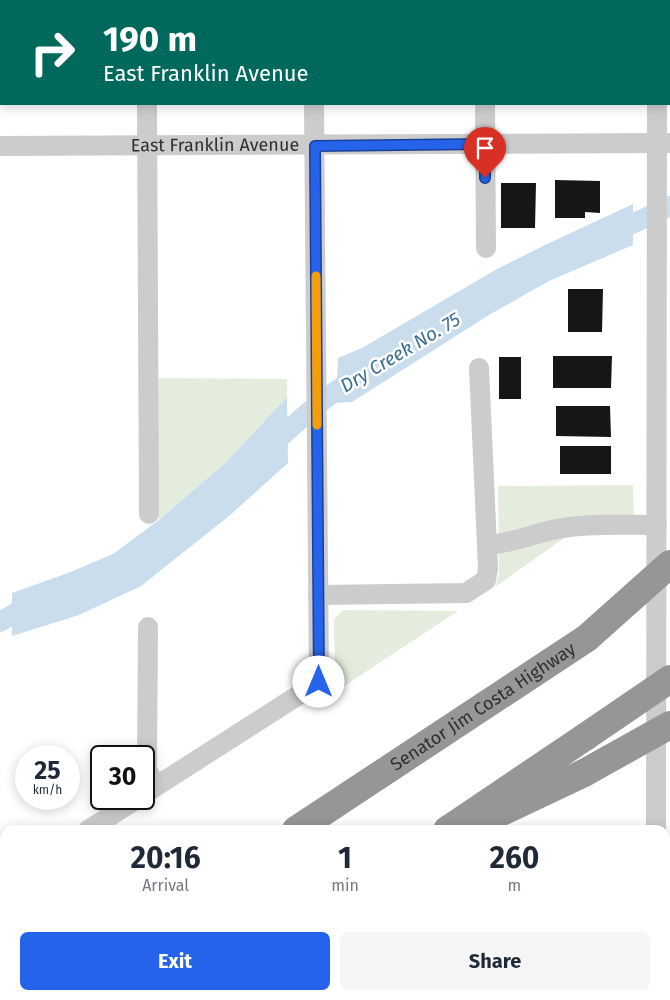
<!DOCTYPE html>
<style>
:root{--surface:#fff;--page:#f6f6f7;--text:#1f2937;--muted:#747a83;--accent:#2563eb}
body{margin:0;font-family:"Fira Sans",sans-serif;background:var(--page);color:var(--text);height:100vh;display:flex;flex-direction:column;font-size:19px;white-space:nowrap}
*{box-sizing:border-box;margin:0}
p{font-size:16px;color:var(--muted)}
.icon{flex:none;width:28px;height:28px;fill:none;stroke:currentColor;stroke-width:2;stroke-linecap:round;stroke-linejoin:round}
.map{position:relative;flex:1;overflow:hidden}
.details{position:absolute;left:0px;top:825px;width:670px;height:175px;display:flex;flex-direction:column;background:var(--surface);border-radius:15px 15px 0 0;box-shadow:0 2px 12px #0003}
.details>*{flex:none}
.banner{position:absolute;left:0px;top:0px;width:670px;height:105px;box-shadow:0 2px 12px #0003;background:#00695c;color:#fff;overflow:hidden}
.speed{position:absolute;left:15px;top:745px;display:flex;gap:10px;font-size:25px;font-weight:700;text-align:center}
.speed>*{display:grid;place-content:center;width:65px;height:65px;border-radius:50%;background:var(--surface);box-shadow:0 2px 12px #0003;line-height:1}
.speed small{font-size:12px;font-weight:400}
.speed .limit{border:2px solid #111;border-radius:8px;background:#fff;color:#111}
.pin{position:absolute;display:grid;place-items:center;width:42px;height:42px;color:#fff;margin:-51px -21px;border-radius:50% 50% 50% 0;rotate:-45deg;box-shadow:0 0 5px #0007}
.pin .icon{rotate:45deg}
.me{position:absolute;width:55px;margin:-28px;rotate:0deg;stroke-linejoin:round;filter:drop-shadow(0 0 4px #0008)}
.turn{display:flex;align-items:center;gap:18px;height:105px;padding:0 20px;font-size:22px}
.turn .icon{width:65px;height:65px;stroke-width:2.5}
.turn b{display:block;font-size:35px;line-height:42px}
.eta{display:flex;justify-content:space-evenly;align-items:center;height:85px;text-align:center}
.eta b{font-size:30px;font-weight:700;line-height:35px}
.primary-button{display:flex;gap:10px;margin-top:auto;padding:10px 20px}
.primary-button a{flex:1;height:58px;border-radius:8px;background:var(--accent);color:#fff;font-size:20px;font-weight:700;line-height:58px;text-align:center}
.primary-button a+a{background:var(--page);color:var(--text)}
.map>svg:first-child{display:block}
.green{fill:#e4eddd}
.water{fill:#c9dded}
.lines{fill:none;stroke-linecap:round;stroke-linejoin:round}
.canal{stroke:#c9dded;stroke-width:20}
.building{fill:#161616}
.minor{stroke:#ccc;stroke-width:20}
.highway{stroke:#969696;stroke-width:28}
.highway-bridge{stroke:#969696;stroke-width:28}
.route-casing{stroke:#184099;stroke-width:12}
.route{stroke:#2563eb;stroke-width:9}
.slow{stroke:#f59e0b;stroke-width:9}
.labels{text-anchor:middle;stroke-width:5;stroke-linejoin:round;paint-order:stroke}
.street-label{font-size:18px;fill:#2f2f2f;stroke:#fff}
.water-label{font-size:19px;font-style:italic;fill:#3b6d94;stroke:#fff}
</style>
<div class="map">
<svg width="670" height="1000" viewBox="0 0 670 1000">
<rect width="100%" height="100%" fill="#fff"/>
<!-- green -->
<path class="green" d="M155,378l132,1v18l-62,66 -66,57z
M633,485l1,44 -67,7 -72,51 4,-13 -1,-88z
M343,610l115,1 -126,83 3,-17 -1,-58z
M369,995h47v5h-54z"/>
<!-- water -->
<path class="water" d="M633,204v41l-84,36 -60,34 -137,87 -16,1 2,-45 24,-10 135,-79 48,-24z
M287,397l1,66 -59,53 -88,70 -62,29 -67,21v-43l56,-20 45,-19 46,-34 66,-57z"/>
<g class="lines">
<!-- canal -->
<path class="canal" d="M609,235l61,-29
M269,448c28,-27 57,-53 90,-72
M0,622l17,-10 19,-7"/>
</g>
<!-- building -->
<path class="building" d="M555,180l45,1v32l-15,-1v6h-30z
M501,183h35l-1,45h-34z
M568,289h35l-1,43h-34z
M553,356h59l-1,32h-58z
M499,357h22v42h-22z
M556,406h54l1,31 -55,-1z
M560,446h51v28h-51z"/>
<g class="lines">
<!-- minor -->
<g class="minor">
<path d="M147,0v1"/>
<path d="M311,0v1"/>
<path d="M484,0v1"/>
<path d="M655,0v1"/>
<path d="M147,104l2,410"/>
<path d="M485,104l1,144"/>
<path id="s1" d="M0,146l670,-3"/>
<path d="M487,545c28,-2 49,-13 76,-17 30,-5 63,-3 94,-3"/>
<path d="M318,595l148,-2 20,-13 2,-12 -9,-200"/>
<path d="M148,627l-1,143 9,16"/>
<path d="M144,794l175,-112 -5,-578"/>
<path d="M88,830l49,-31"/>
<path d="M656,830l1,-726"/>
<path d="M0,886l5,-3"/>
<path d="M656,1000v-5"/>
</g>
<!-- highway -->
<g class="highway">
<path d="M491,817l93,-44"/>
<path id="s2" d="M296,830l291,-192"/>
<path d="M447,830l138,-93"/>
<path d="M39,1000l8,-5"/>
<path d="M196,1000l7,-5"/>
</g>
<!-- highway-bridge -->
<path class="highway-bridge" d="M587,638l83,-74
M585,737l85,-58
M584,773l86,-48"/>
</g>
<g class="lines">
<defs>
<path id="route" d="M319,682l-4,-536 170,-2v34"/>
</defs>
<!-- route casing -->
<use href="#route" class="route-casing"/>
<!-- route -->
<use href="#route" class="route"/>
<!-- slow -->
<path class="slow" d="M316,276l1,149"/>
</g>
<g class="labels">
<!-- street labels -->
<g class="street-label">
<text dy="6" stroke="none"><textPath href="#s1" startOffset="215">East Franklin Avenue</textPath></text>
<text dy="6" stroke="none"><textPath href="#s2" startOffset="224">Senator Jim Costa Highway</textPath></text>
</g>
<!-- water labels -->
<g class="water-label">
<text transform="translate(400 352) rotate(-31)" y="7">Dry Creek No. 75</text>
</g>
</g>
</svg>
<div class="speed"><div>25<small>km/h</small></div><div class="limit">30</div></div>
<div class="pin" style="left:485px;top:178px;background:#d93025"><svg class="icon" aria-label="arrive" viewBox="0 0 24 24"><path d="M6 21V4h12l-3 4 3 4H6"/></svg></div>
<svg class="me" style="left:319px;top:682px" viewBox="-20 -20 40 40"><circle r="19" fill="#fff"/><path d="M0-13L10 11 0 6-10 11z" fill="#2563eb"/></svg>
<div class="banner">
<div class="turn"><svg class="icon" aria-label="right" viewBox="0 0 24 24"><path d="M7 20v-9h11M14 6l5 5-5 5"/></svg><div><b>190 m</b>East Franklin Avenue</div></div>
</div>
<section class="details">
<div class="eta">
<div><b>20:16</b><p>Arrival</p></div>
<div><b>1</b><p>min</p></div>
<div><b>260</b><p>m</p></div>
</div>
<div class="primary-button"><a>Exit</a><a>Share</a></div>
</section>
</div>
